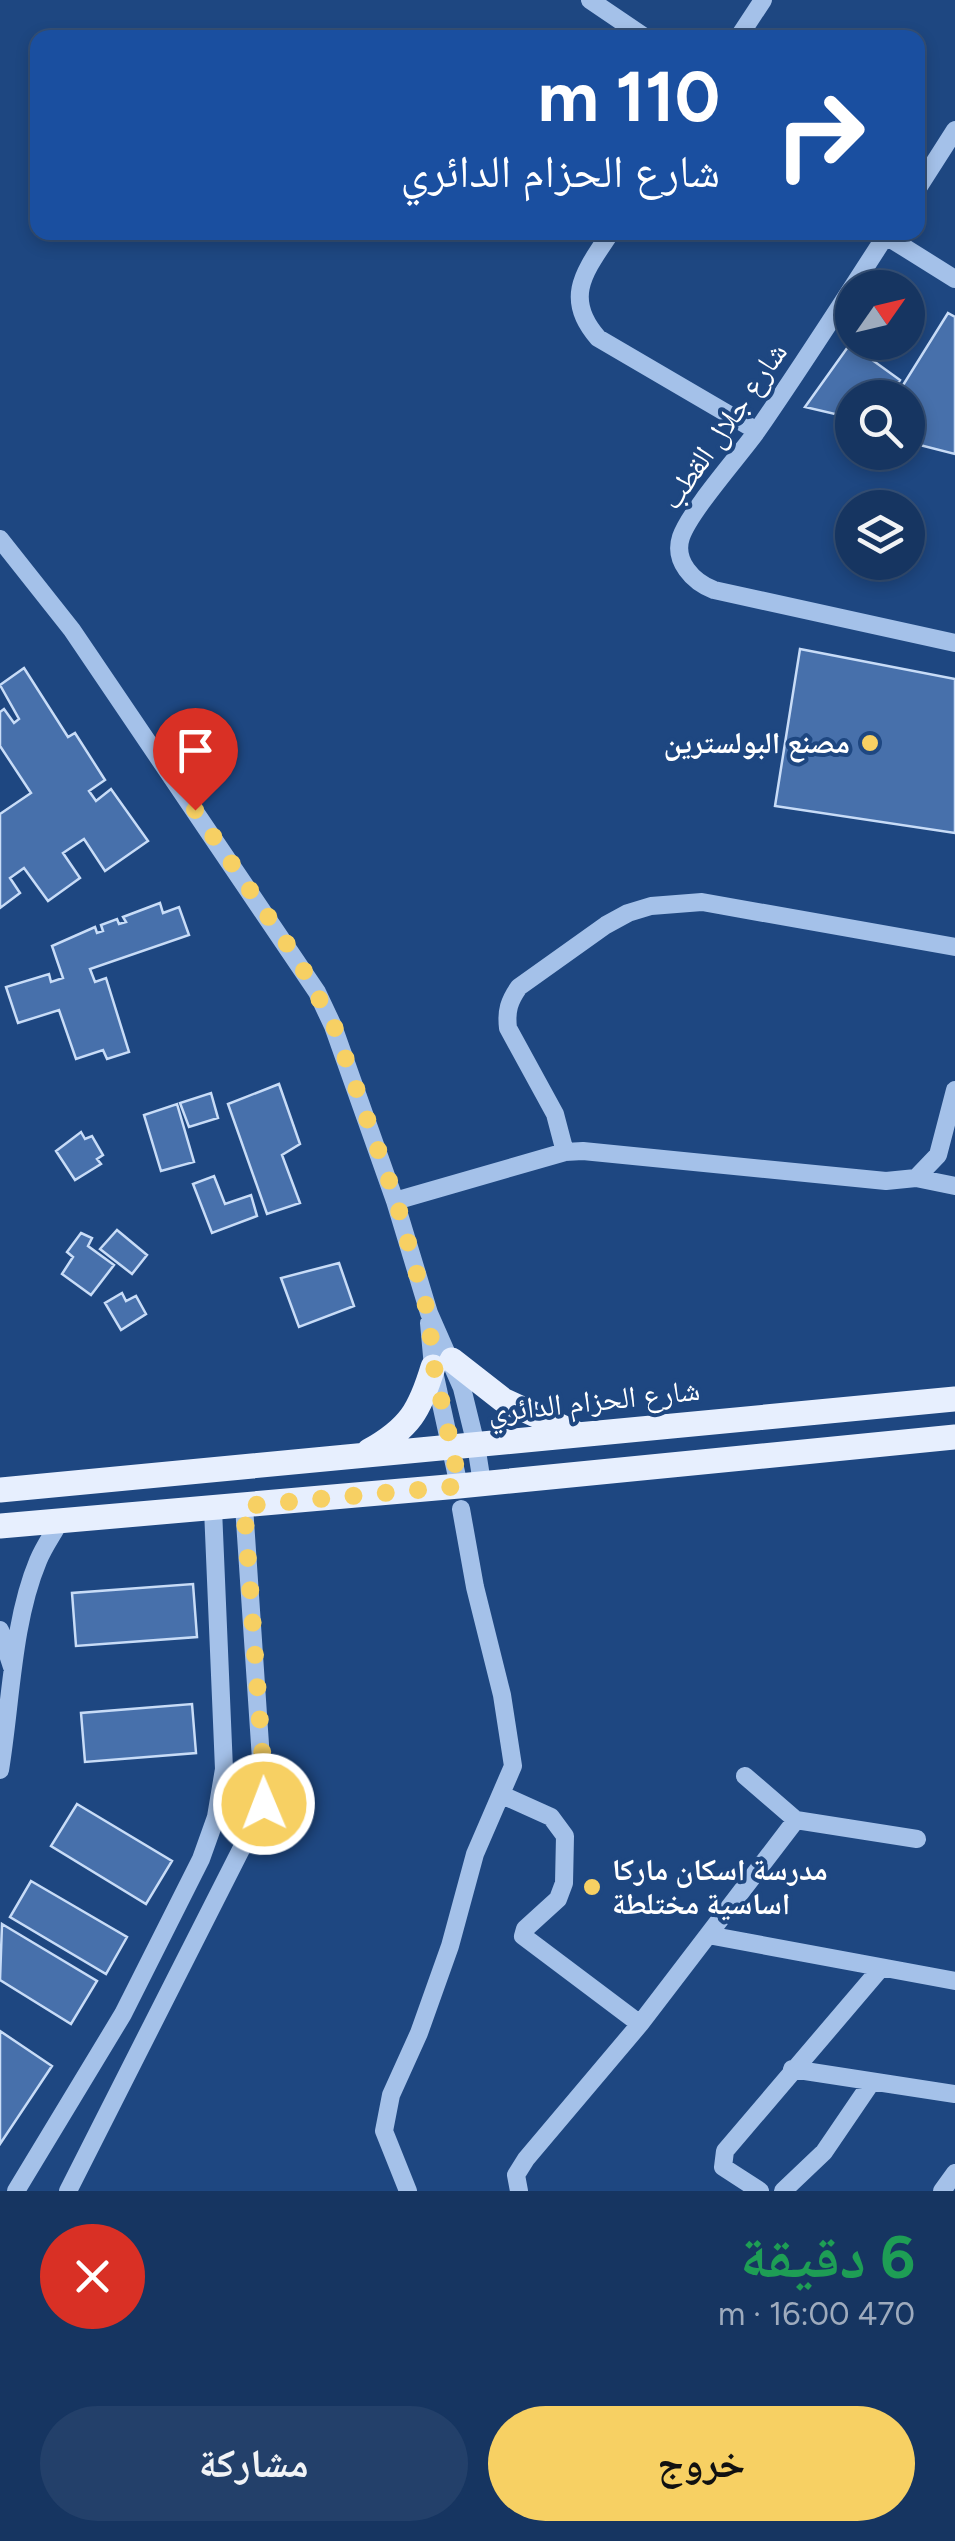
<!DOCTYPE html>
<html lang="ar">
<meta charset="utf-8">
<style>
:root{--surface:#163561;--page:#23406a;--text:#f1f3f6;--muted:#9eabbd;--line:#355076;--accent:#f7d063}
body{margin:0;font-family:Figtree,"Noto Naskh Arabic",sans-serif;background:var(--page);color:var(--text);direction:rtl;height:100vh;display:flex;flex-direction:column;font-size:38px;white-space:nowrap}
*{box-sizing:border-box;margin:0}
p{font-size:32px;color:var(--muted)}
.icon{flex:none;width:55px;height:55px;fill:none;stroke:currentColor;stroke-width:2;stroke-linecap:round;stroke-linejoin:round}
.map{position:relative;height:2191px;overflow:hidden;direction:ltr}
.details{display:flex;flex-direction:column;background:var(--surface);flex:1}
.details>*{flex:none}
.hud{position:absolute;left:30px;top:30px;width:895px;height:210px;border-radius:20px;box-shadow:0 5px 15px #0003,0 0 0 2px var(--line);direction:rtl;background:#1a4fa0;color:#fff;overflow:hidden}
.needle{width:65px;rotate:56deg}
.buttons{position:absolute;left:835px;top:270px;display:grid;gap:20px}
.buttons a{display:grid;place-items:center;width:90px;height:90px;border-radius:50%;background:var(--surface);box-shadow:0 5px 15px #0003,0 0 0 2px var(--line);font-size:50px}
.pin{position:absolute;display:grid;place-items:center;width:85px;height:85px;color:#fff;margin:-102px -42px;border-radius:50% 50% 50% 0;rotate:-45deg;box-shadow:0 0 10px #0007}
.pin .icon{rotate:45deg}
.me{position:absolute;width:110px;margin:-55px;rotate:359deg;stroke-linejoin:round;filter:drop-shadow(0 0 8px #0008)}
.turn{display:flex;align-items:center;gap:35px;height:210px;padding:0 40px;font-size:45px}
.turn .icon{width:130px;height:130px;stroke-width:2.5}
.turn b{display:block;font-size:70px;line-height:85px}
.round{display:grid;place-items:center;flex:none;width:105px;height:105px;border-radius:52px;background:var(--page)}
.summary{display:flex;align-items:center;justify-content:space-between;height:170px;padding:0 40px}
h1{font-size:60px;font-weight:700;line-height:75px;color:#1e9e55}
.button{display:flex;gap:20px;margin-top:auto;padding:20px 40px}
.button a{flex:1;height:115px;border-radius:60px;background:var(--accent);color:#111;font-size:40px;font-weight:700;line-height:115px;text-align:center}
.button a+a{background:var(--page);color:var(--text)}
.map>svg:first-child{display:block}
.building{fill:#4770ab;stroke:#c8dcf7;stroke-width:2.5}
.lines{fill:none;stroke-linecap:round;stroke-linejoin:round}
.minor{stroke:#a4c1e9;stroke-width:18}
.major{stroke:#e7effe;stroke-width:25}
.route{stroke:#f7d063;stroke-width:18;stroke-dasharray:0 32.4}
.poi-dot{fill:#f7d063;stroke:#1e4781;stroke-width:4}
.labels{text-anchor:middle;stroke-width:8;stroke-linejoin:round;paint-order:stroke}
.street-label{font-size:30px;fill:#fff;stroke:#1e4781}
.poi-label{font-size:30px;font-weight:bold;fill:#fff;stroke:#1e4781;text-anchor:end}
</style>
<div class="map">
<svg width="955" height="2191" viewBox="0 0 955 2191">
<rect width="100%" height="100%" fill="#1e4781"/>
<!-- building -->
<path class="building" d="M948,313l7,4v137l-47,-12v-44h-13z
M850,344l50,36 -12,18h-36v20l-47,-11z
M800,649l155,30v154l-180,-27z
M24,668l44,69 7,-4 30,47 -16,11 7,10 15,-12 37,52 -43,30 -21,-32 -21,14 17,25 -32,23 -24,-33 -14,10 10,15 -20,15v-94l31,-21 -31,-47v-34l4,-3 10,14 5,-4 -19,-34z
M160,903l3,10 16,-6 10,28 -99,34 5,13 11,-4 23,74 -22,7 -4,-9 -27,9 -17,-49 -41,13 -12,-36 43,-13 2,8 12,-4 -11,-32 43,-19 2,6 6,-2 -2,-6 16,-6 2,5 7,-2 -3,-5z
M279,1084l21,60 -18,11 18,48 -33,11 -39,-110z
M211,1093l7,25 -29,9 -9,-24z
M177,1104l17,58 -33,9 -17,-56z
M81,1132l4,7 7,-3 11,19 -6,4 4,5 -26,16 -19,-29z
M214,1176l11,28 26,-9 6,21 -45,17 -19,-49z
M117,1230l30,25 -15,19 -32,-25z
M81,1233l11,5 -4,8 26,19 -23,30 -29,-21 11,-17 -6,-5z
M339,1263l15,43 -55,21 -18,-49z
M122,1293l4,8 10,-5 10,18 -25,16 -16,-27z
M193,1584l4,53 -121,9 -4,-53z
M192,1704l4,49 -111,9 -4,-49z
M77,1804l95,57 -26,43 -95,-58z
M31,1881l96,56 -21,37 -96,-57z
M2,1924l95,57 -26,43 -71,-44z
M0,2031l52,35 -52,78z"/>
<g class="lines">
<!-- minor -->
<path class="minor" d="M590,0l56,38
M738,38l25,-38
M918,188l37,-58
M611,232c-25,38 -49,65 -13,106l159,93
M888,232c-43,67 -86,134 -131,199 -18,25 -67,80 -76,106 -8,24 12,45 33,53l241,53
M886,236l69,43
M0,539l72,91 245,362 16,34 62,175 34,112 33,75 14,57 6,38
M565,1152l-10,-38 -47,-86c-2,-17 1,-27 11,-41l87,-62 22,-12 23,-7 51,-4 253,45
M916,1178l22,-23 17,-65
M395,1201l170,-49 18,-1 303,30 30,-3 39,8
M429,1323l4,44 26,119
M0,1630l12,37
M0,1770c11,-66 12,-147 38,-209 6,-15 16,-28 23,-42
M745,1776l51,44 121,19
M502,1795l49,22 14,19 -1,47 -6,16 -33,30 -2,7 117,88
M708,1935l247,46
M792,2069l163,25
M16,2191l107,-177 78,-155 15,-42 8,-48 -11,-260
M68,2191l196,-387 -20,-298
M408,2191l-24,-60 7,-36 28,-62 31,-87 25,-92 38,-88 -11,-71 -27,-108 -14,-78
M519,2191l-3,-16 10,-16 114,-135 156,-204
M760,2191l-37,-24 2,-16 156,-183
M783,2191l41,-39 47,-69
M942,2191l13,-18"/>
<!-- major -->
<path class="major" d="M452,1360l51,40 72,33
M369,1451c41,-23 51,-41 64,-84
M0,1490l955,-91
M0,1526l459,-40 496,-49"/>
</g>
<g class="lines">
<!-- route -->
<path class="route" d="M195,810l103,150 36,66 62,174 32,113 6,54 26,119 -216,20 20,270v28"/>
</g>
<!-- markers -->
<g class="poi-dot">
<circle cx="870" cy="743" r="10"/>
<circle cx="592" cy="1887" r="10"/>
</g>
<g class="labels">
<!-- street labels -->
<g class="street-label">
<text transform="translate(724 426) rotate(-55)" y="10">شارع جلال القطب</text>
<text transform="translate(594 1401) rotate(-6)" y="10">شارع الحزام الدائري</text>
</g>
<!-- poi labels -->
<g class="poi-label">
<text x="850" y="753">مصنع البولسترين</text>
<text x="612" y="1880" text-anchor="start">مدرسة اسكان ماركا<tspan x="612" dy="34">اساسية مختلطة</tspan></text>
</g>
</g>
</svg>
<div class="buttons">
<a><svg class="needle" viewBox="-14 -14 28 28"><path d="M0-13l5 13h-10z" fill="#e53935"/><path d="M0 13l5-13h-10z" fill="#9eabbd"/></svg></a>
<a><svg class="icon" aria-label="search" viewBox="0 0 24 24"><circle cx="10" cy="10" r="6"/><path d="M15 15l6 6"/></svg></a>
<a><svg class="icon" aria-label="layers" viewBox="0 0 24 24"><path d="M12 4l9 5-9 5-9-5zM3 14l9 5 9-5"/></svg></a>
</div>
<div class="pin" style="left:195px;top:810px;background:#d93025"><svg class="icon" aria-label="arrive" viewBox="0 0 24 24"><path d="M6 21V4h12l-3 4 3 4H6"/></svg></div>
<svg class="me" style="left:264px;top:1804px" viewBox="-20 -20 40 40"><circle r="17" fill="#f7d063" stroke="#fff" stroke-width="3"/><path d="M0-11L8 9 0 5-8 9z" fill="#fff"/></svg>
<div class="hud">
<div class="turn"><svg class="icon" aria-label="right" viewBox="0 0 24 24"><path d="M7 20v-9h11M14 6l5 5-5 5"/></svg><div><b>110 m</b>شارع الحزام الدائري</div></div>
</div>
</div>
<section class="details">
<div class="summary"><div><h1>6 دقيقة</h1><p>470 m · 16:00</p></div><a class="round" style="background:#d93025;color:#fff"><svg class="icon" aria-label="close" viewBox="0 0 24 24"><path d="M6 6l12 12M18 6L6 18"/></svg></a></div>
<div class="button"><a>خروج</a><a>مشاركة</a></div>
</section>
